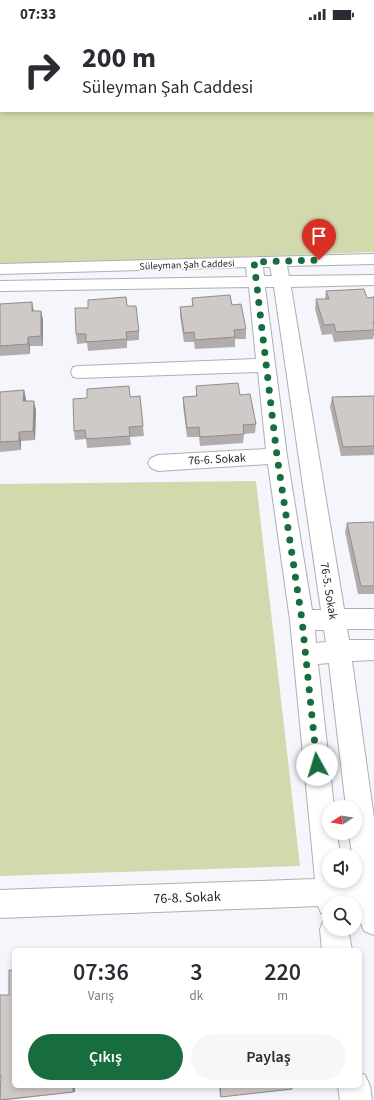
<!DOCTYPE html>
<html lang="tr">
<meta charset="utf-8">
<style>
:root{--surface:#fff;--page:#f7f7f7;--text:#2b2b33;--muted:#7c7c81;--accent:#186d3e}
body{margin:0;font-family:"Source Sans 3",sans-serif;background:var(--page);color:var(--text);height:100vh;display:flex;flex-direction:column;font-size:15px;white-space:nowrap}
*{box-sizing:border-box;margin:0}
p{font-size:13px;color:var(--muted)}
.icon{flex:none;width:22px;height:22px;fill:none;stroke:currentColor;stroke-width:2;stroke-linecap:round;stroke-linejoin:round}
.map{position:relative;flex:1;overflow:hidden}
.details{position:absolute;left:12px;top:920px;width:350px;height:140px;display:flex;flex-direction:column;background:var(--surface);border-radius:6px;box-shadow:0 2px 6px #0003}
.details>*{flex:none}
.top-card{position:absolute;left:0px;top:0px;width:374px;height:84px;box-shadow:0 2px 6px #0003;background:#fff;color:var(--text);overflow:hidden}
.needle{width:26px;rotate:258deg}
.tools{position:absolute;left:322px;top:772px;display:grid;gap:8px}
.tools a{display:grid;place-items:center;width:40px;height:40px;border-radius:50%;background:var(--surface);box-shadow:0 2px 6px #0003;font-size:20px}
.pin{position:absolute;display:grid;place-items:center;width:34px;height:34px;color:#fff;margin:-41px -17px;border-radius:50% 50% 50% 0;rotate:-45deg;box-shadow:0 0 4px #0007}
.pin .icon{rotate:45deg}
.me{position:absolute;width:44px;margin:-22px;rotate:354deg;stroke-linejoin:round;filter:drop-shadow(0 0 3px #0008)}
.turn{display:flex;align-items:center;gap:14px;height:84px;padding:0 16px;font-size:18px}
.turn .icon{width:52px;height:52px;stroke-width:2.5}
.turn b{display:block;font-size:28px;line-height:34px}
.eta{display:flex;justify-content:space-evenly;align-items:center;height:68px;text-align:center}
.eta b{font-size:24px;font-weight:600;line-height:28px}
.cta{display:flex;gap:8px;margin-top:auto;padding:8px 16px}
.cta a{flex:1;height:46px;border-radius:24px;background:var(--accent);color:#fff;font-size:16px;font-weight:600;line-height:46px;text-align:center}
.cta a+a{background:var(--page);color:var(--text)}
.status{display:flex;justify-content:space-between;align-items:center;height:28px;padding:0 20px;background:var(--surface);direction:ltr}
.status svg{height:11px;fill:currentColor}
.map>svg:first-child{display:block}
.green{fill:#d2d9ad}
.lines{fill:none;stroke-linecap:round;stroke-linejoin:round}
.minor-casing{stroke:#aeafb4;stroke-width:2}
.minor{fill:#fff;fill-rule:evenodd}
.wall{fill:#b2adac}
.shaded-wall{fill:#918d8c}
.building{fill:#cfc9c8;stroke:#918d8c}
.route{stroke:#186d3e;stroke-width:7;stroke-dasharray:0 12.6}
.labels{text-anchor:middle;stroke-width:3;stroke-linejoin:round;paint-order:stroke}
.far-street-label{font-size:10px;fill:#252527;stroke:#fff}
.street-label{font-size:12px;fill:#252527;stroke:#fff}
.near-street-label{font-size:14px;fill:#252527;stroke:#fff}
</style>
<div class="status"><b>07:33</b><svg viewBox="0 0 49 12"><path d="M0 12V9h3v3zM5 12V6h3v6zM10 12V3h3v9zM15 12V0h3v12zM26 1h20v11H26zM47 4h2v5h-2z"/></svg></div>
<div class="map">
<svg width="374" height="1072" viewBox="0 0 374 1072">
<rect width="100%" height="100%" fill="#f4f6fb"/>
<!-- green -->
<path class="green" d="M353,0h21v224l-374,14v-226l1,71h372v-82h-26z
M256,453l44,385 -300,10v-392z"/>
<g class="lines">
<defs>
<path id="minor" d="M374,226v10l-87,2 2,10 85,-1v10l-83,2 53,322h30v20h-27l2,11h25v20l-22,1 22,157v117l-10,-4 -4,-10 -2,-15h-3v-3h-26v13l-8,-3 -3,-7 -318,12v-28l315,-11 -25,-259 -22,-156 -110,7 -7,-3 -3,-5 3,-5 7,-3 108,-6 -8,-77 -178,6 -7,-1 -2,-5 2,-5 7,-1 176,-7 -7,-72 -249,4v-10l247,-4 -1,-10 -246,7v-10zM263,239h7l2,9h-8zM265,259h9l47,323h-9l-25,-154zM315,602h9l2,12 -10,1zM329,635l17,144h9v26h-6l3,22h3v26h-26v-26h11l-3,-22h-8v-26h5l-16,-143z
M329,889v12h19l4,21h-30l-2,-21 4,-10z
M360,1045l5,2 5,11 2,14h-32l-2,-14h22z"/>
</defs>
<!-- minor casing -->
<use href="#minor" class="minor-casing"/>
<!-- minor -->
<use href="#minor" class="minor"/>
</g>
<!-- wall -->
<path class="wall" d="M326,263l41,7 7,-1v38l-1,4 -39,3 -2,-8 -10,1 -7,-26 1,-10h9z
M192,270l40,7 14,24v10h-11v8l-40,2 -1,-7h-10l-4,-26v-9l12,-1z
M32,274l1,9h8l2,9v26h-13v8l-30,2v-52z
M127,278l12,25v9l-12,1v7l-39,3 -1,-8 -10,1 -1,-10z
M196,358l44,9 16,29 -1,9 -11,1 -1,9 -43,3 -1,-9h-12l-4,-31v-9l13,-1z
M24,362l2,11 10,9 -1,30 -14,1v9l-21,2v-60z
M140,368l4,40 -14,1 1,8 -44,3 -1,-9 -11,1 -1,-9 56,-34z
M374,368v59l-33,1 -11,-49 2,-10z
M374,494v72h-16l-13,-62 2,-9z
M0,967l75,97 -68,8h-7l1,-24 -1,1z
M219,1058h73v3l-72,8z"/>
<!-- shaded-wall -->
<path class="shaded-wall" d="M32,274l2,10 -2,-1z
M41,283l2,9v26l-2,-10z
M28,309l2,9v8l-2,-10z
M24,362l2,9v12l-3,-10z
M34,373l2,9 -1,30 -2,-9z
M19,404l2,9v9l-2,-9z
M73,1058h2v6h-2z"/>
<!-- building -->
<path class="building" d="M43,0h19l-5,1h-13z
M364,261l3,9 7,-1v25h-1l1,3v5l-38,2 -2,-8 -10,1 -8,-26h13l-3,-8z
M230,267l2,10 9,-1 5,25 -12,1 1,7 -40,3 -1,-8 -10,1 -4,-26 13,-1 -1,-8z
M126,269l1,9h9l3,25 -13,1 1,7 -41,3v-8h-10l-1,-26h13v-8z
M32,274v9h9v25l-13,1v7l-28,2v-42z
M238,355l2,12 10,-1 6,30 -13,1 1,9 -44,3 -1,-10 -12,1 -4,-31 14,-1 -1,-10z
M129,358l1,11 10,-1 3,30 -14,1 1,9 -44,3 -1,-9 -11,1 -1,-32 14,-1v-9z
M24,362l-1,11h11l-1,30 -14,1v9l-19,1v-50z
M374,368v50l-31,1 -11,-50z
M374,494v64h-13l-14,-63z
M9,942h5v116h59v6l-73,8 1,-25 -1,1v-81h9z
M220,1058h72v3l-71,8z"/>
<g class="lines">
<!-- route -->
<path class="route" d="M317,737l-15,-145 -25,-164 -23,-194 65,-2"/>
</g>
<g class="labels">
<!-- far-street labels -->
<g class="far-street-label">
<text transform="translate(187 236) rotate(-2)" y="4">Süleyman Şah Caddesi</text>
</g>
<!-- street labels -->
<g class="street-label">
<text transform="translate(217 431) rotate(-3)" y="4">76-6. Sokak</text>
<text transform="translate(329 563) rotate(81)" y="4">76-5. Sokak</text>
</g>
<!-- near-street labels -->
<g class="near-street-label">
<text transform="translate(187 869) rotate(-2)" y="5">76-8. Sokak</text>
</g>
</g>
</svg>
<div class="tools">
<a><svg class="needle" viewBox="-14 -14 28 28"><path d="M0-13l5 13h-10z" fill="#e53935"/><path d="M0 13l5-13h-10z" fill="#7c7c81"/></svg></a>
<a><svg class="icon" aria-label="sound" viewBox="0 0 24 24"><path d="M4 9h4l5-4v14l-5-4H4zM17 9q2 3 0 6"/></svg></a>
<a><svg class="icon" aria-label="search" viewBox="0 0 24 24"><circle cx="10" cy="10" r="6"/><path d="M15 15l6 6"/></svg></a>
</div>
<div class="pin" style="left:319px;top:232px;background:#d93025"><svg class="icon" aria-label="arrive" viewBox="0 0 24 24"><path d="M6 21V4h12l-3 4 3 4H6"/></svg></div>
<svg class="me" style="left:317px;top:737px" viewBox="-20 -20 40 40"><circle r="19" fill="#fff"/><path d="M0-13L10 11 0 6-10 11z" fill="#186d3e"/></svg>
<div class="top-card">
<div class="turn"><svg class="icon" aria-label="right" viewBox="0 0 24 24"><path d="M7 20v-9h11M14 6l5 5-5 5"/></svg><div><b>200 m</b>Süleyman Şah Caddesi</div></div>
</div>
<section class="details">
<div class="eta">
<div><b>07:36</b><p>Varış</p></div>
<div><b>3</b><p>dk</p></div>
<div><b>220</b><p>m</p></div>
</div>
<div class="cta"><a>Çıkış</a><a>Paylaş</a></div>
</section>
</div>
